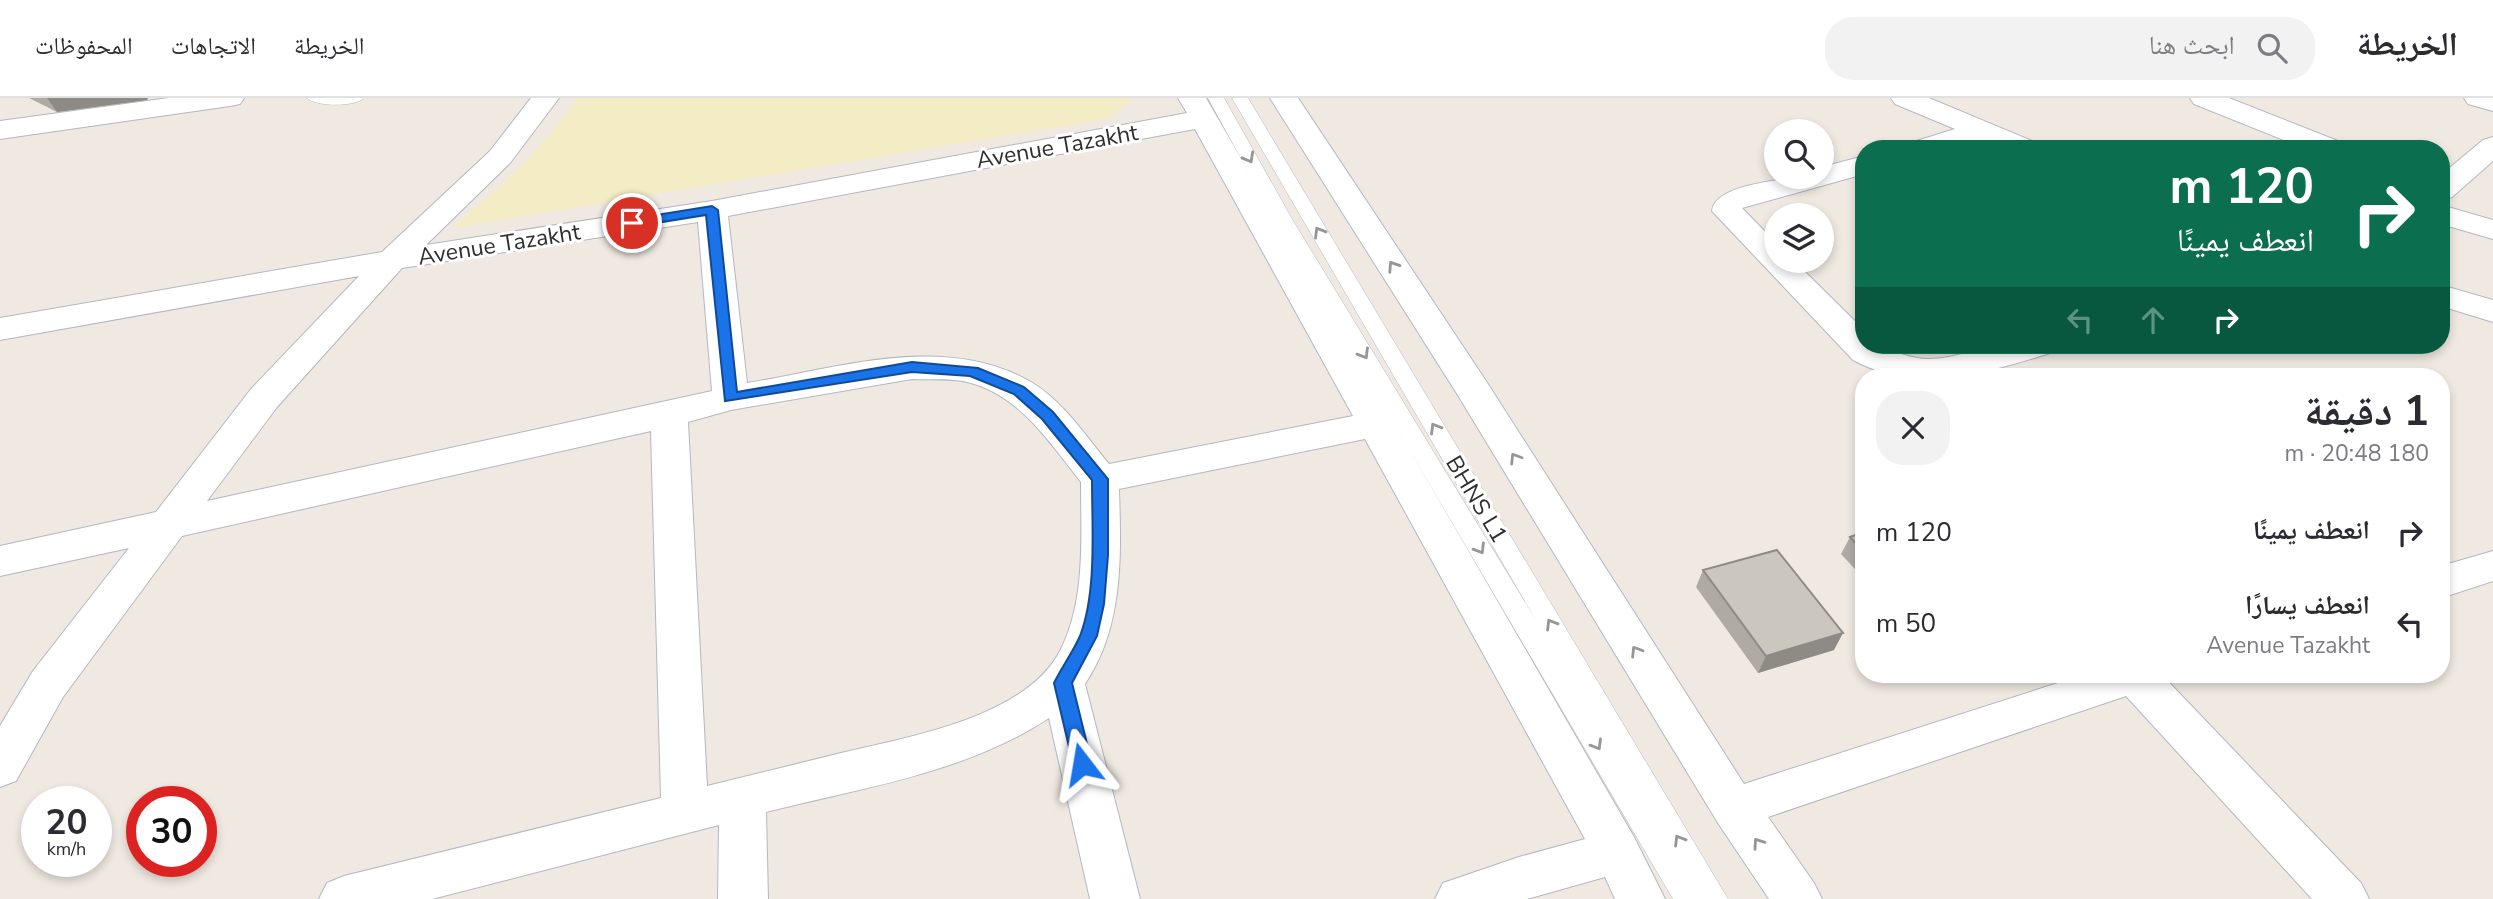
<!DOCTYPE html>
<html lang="ar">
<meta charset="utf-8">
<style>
:root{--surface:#fff;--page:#f2f2f3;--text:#2b2b33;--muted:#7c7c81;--line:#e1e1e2}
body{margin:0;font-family:"Nunito Sans","Noto Naskh Arabic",sans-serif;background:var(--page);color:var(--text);direction:rtl;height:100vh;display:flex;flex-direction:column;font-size:26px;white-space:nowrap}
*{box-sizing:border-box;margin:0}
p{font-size:23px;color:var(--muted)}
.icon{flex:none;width:38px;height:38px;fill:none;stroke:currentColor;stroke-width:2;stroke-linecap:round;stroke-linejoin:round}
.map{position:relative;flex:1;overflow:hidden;direction:ltr}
.side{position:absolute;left:1855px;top:270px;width:595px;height:315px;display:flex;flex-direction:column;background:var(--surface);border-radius:28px;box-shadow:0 4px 10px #0003;direction:rtl}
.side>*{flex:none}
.hud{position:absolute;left:1855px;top:42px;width:595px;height:214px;border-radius:28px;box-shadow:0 4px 10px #0003;direction:rtl;background:#0b6e4f;color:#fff;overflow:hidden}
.buttons{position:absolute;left:1764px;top:21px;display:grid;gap:14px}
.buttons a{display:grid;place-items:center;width:70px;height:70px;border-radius:50%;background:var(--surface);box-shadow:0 4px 10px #0003;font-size:35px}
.speed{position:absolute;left:21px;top:688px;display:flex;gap:14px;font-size:35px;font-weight:700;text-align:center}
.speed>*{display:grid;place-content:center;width:91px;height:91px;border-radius:50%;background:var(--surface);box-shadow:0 4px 10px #0003;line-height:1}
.speed small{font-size:18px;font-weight:400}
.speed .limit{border:10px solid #d22;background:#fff;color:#111}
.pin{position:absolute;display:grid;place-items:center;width:60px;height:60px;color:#fff;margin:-30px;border:4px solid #fff;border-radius:50%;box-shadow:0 2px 7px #0007}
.me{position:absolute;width:77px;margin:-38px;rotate:346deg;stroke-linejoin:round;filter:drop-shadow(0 0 5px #0008)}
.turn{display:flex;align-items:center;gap:24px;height:147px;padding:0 21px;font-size:32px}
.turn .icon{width:91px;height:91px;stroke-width:2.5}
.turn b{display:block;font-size:49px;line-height:60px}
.lanes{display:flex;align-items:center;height:66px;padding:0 21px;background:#0003;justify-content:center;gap:35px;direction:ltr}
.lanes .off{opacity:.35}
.round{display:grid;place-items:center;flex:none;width:74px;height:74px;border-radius:28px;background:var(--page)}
.overview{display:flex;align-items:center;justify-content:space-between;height:119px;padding:0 21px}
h1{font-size:42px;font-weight:700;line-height:52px}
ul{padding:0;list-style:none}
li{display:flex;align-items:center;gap:21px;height:91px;padding:0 21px}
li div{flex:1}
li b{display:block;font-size:26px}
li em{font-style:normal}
header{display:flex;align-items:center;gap:42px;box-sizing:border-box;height:98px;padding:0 35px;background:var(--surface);border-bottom:2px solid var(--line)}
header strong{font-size:33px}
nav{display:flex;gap:38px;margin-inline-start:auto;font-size:24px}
.search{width:490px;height:63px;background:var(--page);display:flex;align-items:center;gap:18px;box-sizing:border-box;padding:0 24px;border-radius:28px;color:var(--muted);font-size:26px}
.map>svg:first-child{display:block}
.sand{fill:#f3ecc5}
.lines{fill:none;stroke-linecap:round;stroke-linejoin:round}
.service-casing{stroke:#b4b7c1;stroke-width:1}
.minor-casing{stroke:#b4b7c1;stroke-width:2}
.service{fill:#fff;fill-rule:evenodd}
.minor{fill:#fff;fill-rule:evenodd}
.wall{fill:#afaba4}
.shaded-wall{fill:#8e8b86}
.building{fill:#cbc7bf;stroke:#8e8b86;stroke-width:2}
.oneway{stroke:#969696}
.route{fill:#1a73e8;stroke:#114b97;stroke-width:2}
.labels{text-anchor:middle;stroke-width:6;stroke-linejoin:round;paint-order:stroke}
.street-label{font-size:23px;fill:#2e2e2e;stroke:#fff}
</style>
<header>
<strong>الخريطة</strong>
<div class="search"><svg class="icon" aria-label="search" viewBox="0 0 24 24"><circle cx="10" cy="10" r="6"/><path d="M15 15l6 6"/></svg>ابحث هنا</div>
<nav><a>الخريطة</a><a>الاتجاهات</a><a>المحفوظات</a></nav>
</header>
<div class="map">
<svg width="2493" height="801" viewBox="0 0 2493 801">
<rect width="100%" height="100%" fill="#efe9e1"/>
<!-- sand -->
<path class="sand" d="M577,0h556v1l-26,20 -655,109c46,-39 92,-79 125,-130z"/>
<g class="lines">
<defs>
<path id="service" d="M307,0h57c-9,9 -48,9 -57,0z
M1208,0h16l68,121 245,403 -305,-524h16l480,801h-55l-399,-680z"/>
<path id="minor" d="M169,0h75l-4,6 -10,2 -230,33v-18z
M531,0h28l-49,65 -84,82 286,-44 475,-88 -9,-15h28l428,739 31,62h-50l-10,-22 -78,22h-92l8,-16 76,-26 66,-18 -220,-400 -246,50c2,67 5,137 -34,195l55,215h-50l-41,-181c-83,55 -188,70 -283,94l2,87h-50l1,-74 -287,74h-113l8,-16 17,-7 317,-78 -10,-367 -469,105 -119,161 -47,84 -16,6v-61l33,-55 96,-123 -129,28v-30l156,-34 95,-123 108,-113 -359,64v-22l382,-66 108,-101zM1195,31l158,287 -244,48c-23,-28 -46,-63 -78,-82 -86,-50 -192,-14 -284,1l-19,-167zM698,124l14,169 -505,110 70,-94 125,-139zM912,281c18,1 38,-1 55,3 52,12 83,61 114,100 0,54 5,117 -20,167 -34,69 -153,88 -220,104 -44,11 -89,22 -134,33l-19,-364 43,-12z
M1270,0h28l188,283 258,403 342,-110h75l200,209 8,16h-57l-186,-203 -358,121 46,66 8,16h-53l-51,-76 -259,-426z
M1891,0h38l108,45 4,6h-40l-20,-9 -29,9h-46l4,-6 45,-14 -60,-25z
M2190,0h39l114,45 4,6h-41l-112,-45z
M2464,0h29v13l-25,-7z
M2493,39v24l-41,36 -11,3v-25l42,-35z
M1864,58v18l-122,34 34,35v18h18l70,69v15c22,0 39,13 62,14 27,1 49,-11 75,-14 17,-3 37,0 54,0l-5,8c-63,20 -135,41 -197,7l-141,-149c2,-29 87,-34 110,-34v-10z
M2441,107l52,15v19l-52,-15z
M2441,187l52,15v22l-52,-16z
M2493,453v30l-52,17v-32z"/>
</defs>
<!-- service casing -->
<use href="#service" class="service-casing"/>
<!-- minor casing -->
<use href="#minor" class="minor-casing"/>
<!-- service -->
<use href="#service" class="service"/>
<!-- minor -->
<use href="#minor" class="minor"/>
</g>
<!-- wall -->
<path class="wall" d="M29,0h119l-1,2 -90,12z
M1864,434v47l-23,-25 9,-17z
M1703,472l131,80 -76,23 -62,-86z"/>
<!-- shaded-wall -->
<path class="shaded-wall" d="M47,0h101l-1,2 -90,12z
M1843,535l-9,17 -76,23 8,-17z"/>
<!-- building -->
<path class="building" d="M1864,434v20l-14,-15z
M1777,452l66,83 -77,23 -63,-86z"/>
<!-- one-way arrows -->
<defs><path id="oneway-chevron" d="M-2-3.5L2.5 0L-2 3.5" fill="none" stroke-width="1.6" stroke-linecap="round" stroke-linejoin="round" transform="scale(1.75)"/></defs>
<g class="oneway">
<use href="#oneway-chevron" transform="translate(1249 60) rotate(61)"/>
<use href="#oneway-chevron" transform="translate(1319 134) rotate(-121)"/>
<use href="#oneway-chevron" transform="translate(1393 168) rotate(-123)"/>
<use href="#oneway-chevron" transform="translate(1364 256) rotate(59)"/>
<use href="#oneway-chevron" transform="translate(1435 330) rotate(-121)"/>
<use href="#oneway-chevron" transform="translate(1515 360) rotate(-122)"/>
<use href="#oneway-chevron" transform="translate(1480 451) rotate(59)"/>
<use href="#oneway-chevron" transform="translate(1551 526) rotate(-121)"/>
<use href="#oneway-chevron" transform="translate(1636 553) rotate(-122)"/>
<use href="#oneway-chevron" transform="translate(1597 647) rotate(59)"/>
<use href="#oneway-chevron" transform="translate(1679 742) rotate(-121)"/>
<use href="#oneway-chevron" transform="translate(1758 745) rotate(-125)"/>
</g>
<!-- route -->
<path class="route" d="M712,108l6,4 19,182 175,-30 66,6 46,19 29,25 55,67v76l-4,49 -7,32 -25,47 20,81 -3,6h-13l-3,-6 -19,-81c8,-16 19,-31 26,-47 17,-44 12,-109 12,-156l-50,-61 -28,-25 -44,-18 -58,-4 -187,29 -19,-186 -74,12 -6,-4 6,-4z"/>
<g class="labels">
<!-- street labels -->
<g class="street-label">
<text transform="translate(1057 48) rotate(-10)" y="8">Avenue Tazakht</text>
<text transform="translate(499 146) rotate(-9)" y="8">Avenue Tazakht</text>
<text transform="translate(1477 401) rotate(59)" y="8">BHNS L1</text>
</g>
</g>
</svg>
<div class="buttons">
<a><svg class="icon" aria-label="search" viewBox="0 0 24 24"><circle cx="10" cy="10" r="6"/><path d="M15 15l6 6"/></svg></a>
<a><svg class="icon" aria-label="layers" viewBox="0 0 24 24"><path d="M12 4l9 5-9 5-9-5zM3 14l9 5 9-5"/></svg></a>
</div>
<div class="speed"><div>20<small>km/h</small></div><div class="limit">30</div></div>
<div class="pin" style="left:632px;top:125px;background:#d93025"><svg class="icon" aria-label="arrive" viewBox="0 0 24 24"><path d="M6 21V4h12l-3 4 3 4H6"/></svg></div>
<svg class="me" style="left:1082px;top:666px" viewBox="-20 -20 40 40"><path d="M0-17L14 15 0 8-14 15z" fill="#1a73e8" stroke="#fff" stroke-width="4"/></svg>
<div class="hud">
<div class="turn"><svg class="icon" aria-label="right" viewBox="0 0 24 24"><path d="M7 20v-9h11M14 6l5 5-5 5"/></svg><div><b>120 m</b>انعطف يمينًا</div></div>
<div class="lanes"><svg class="icon off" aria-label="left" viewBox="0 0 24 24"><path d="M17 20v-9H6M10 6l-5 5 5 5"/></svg><svg class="icon off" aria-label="ahead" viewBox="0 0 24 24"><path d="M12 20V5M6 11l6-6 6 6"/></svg><svg class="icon" aria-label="right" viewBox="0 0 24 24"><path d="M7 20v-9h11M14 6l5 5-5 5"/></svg></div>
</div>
<section class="side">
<div class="overview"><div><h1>1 دقيقة</h1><p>180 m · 20:48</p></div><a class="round"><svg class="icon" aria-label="close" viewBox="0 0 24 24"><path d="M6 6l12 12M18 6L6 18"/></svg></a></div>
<ul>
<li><svg class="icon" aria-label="right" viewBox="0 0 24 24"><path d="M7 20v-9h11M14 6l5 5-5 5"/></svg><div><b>انعطف يمينًا</b></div><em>120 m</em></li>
<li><svg class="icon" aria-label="left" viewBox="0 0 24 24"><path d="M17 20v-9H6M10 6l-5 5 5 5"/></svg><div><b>انعطف يسارًا</b><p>Avenue Tazakht</p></div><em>50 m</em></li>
</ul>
</section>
</div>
